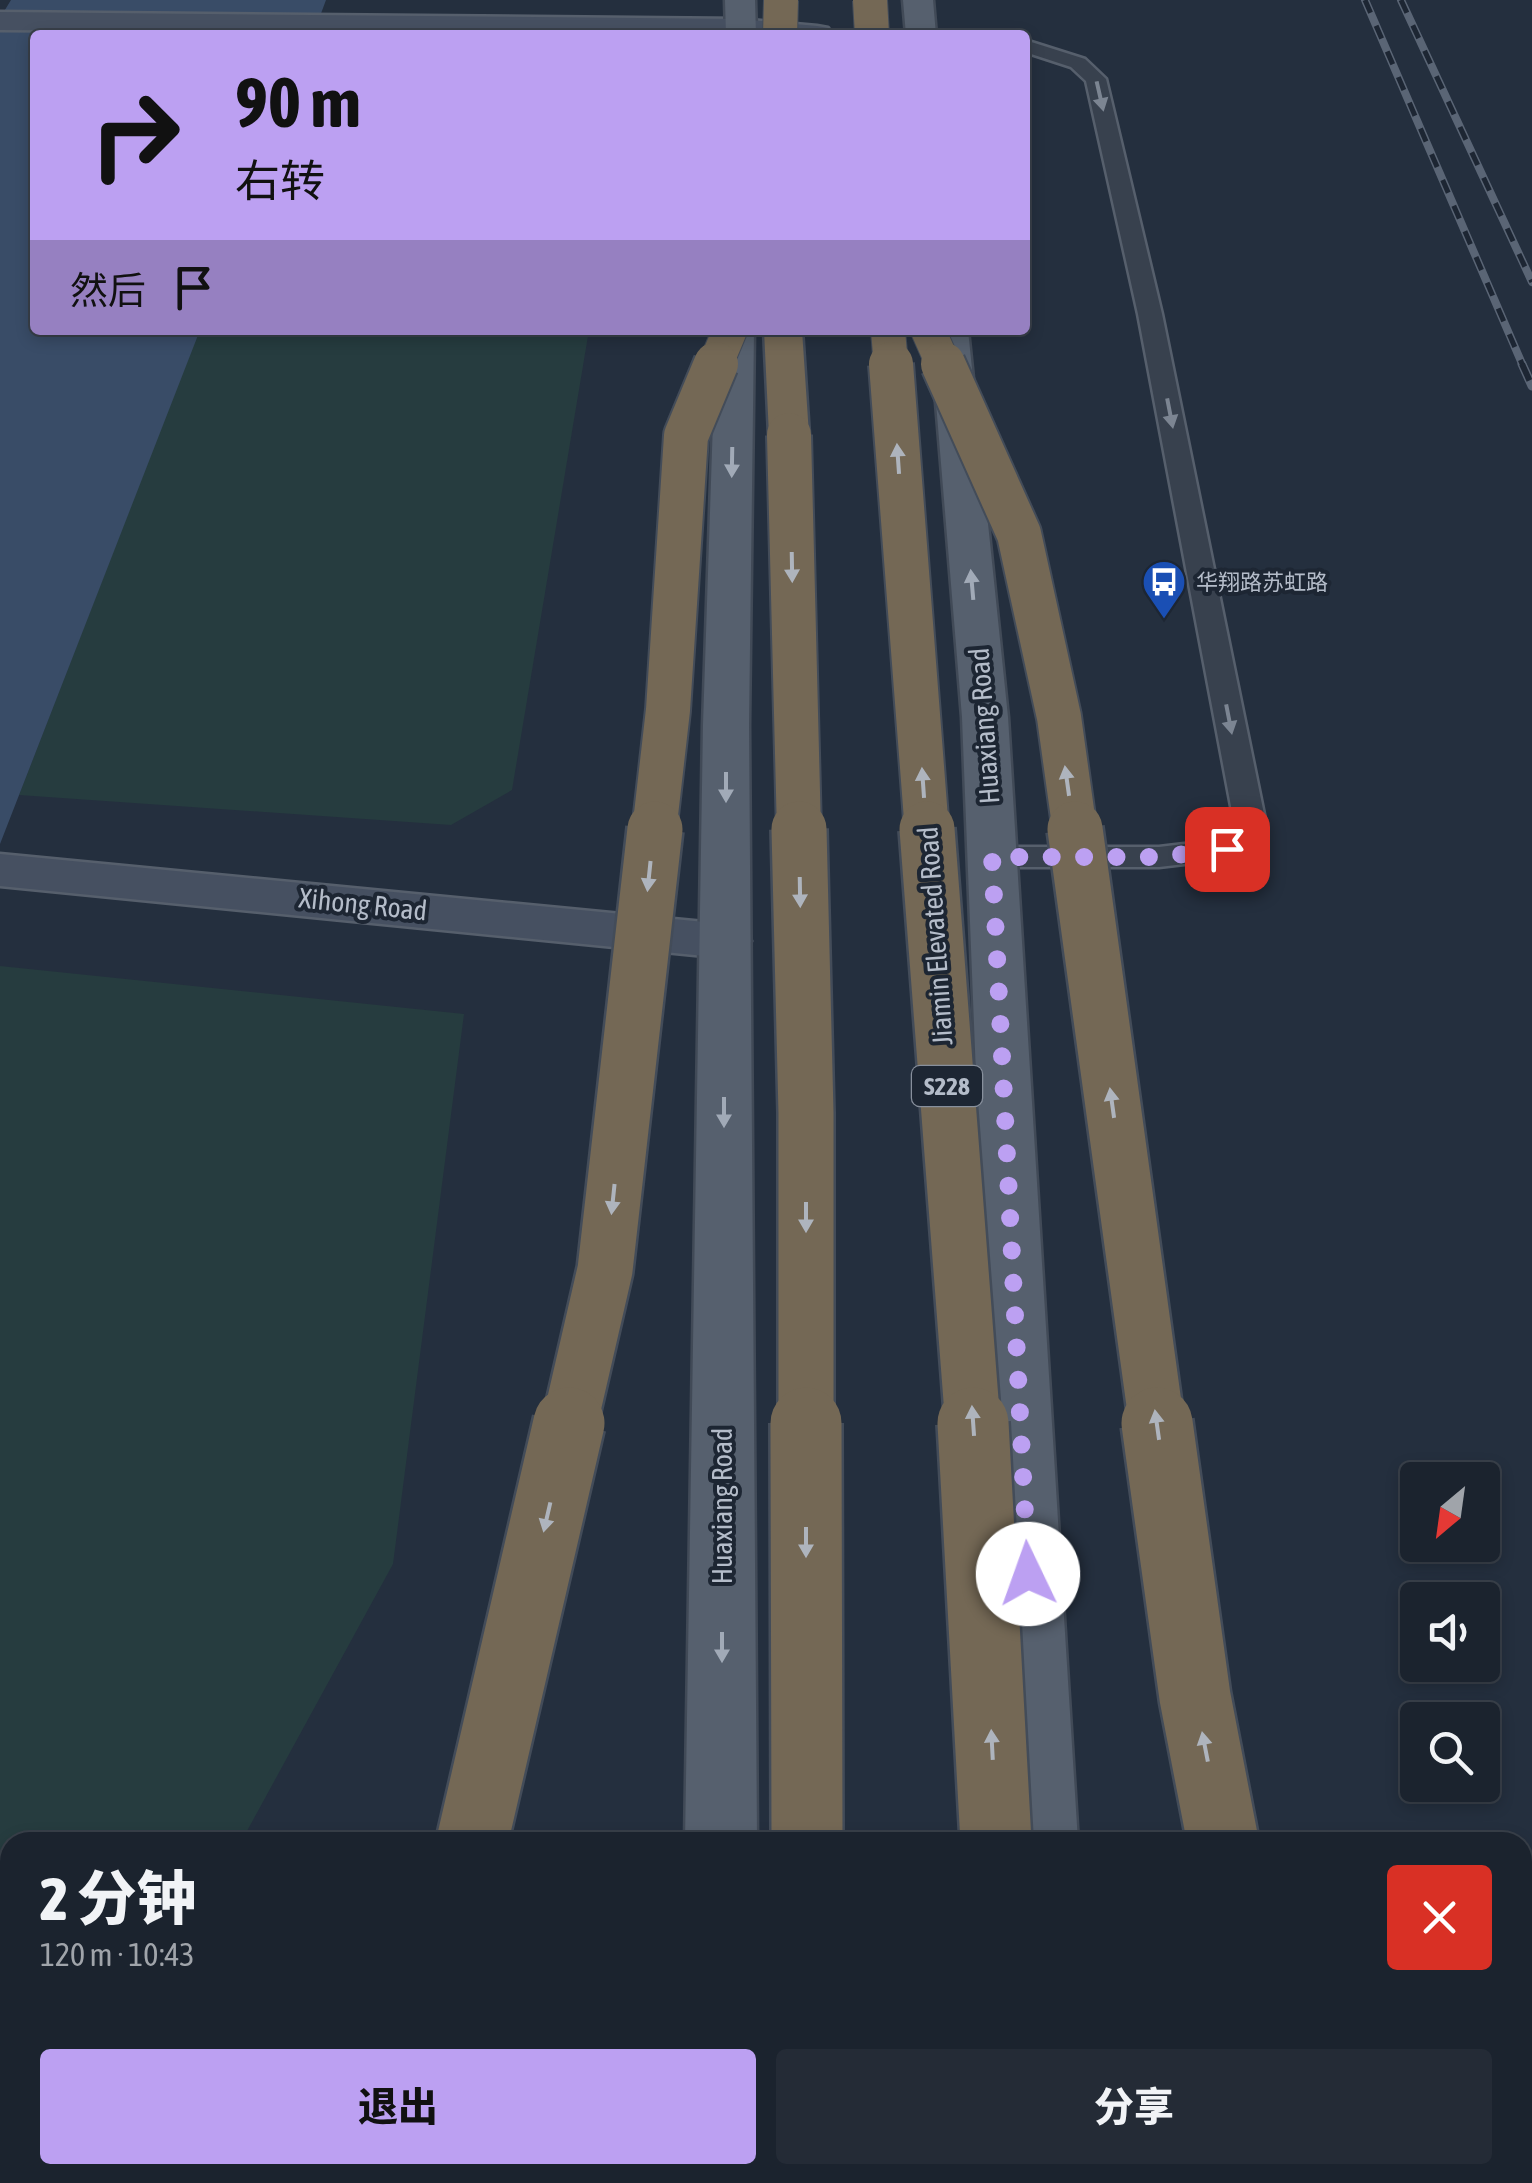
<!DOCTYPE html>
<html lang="zh">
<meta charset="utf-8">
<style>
:root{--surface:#1b232e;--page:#242b36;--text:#f1f3f6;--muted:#a0a4aa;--line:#39404a;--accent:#bca0f2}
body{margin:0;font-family:"Asap Condensed","Noto Sans SC",sans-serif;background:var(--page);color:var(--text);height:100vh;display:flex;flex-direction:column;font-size:38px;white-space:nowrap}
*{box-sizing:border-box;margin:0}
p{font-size:32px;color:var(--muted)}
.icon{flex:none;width:55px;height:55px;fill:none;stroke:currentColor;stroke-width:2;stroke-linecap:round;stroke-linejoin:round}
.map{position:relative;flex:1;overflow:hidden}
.drawer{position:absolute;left:0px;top:1832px;width:1532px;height:352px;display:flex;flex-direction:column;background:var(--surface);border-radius:30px 30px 0 0;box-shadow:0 5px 15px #0003,0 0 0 2px var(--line)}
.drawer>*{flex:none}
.hud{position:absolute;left:30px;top:30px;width:1000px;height:305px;border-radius:10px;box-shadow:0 5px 15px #0003,0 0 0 2px var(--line);background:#bca0f2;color:#111;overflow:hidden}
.needle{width:65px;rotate:209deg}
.fabs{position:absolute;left:1400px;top:1462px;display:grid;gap:20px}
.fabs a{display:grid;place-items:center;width:100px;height:100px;border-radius:10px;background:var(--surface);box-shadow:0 5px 15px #0003,0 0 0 2px var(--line);font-size:50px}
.pin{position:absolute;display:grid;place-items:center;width:85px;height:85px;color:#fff;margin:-42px;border-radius:20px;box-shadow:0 5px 15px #0006}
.me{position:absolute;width:110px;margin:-55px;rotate:357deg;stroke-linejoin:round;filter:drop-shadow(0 0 8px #0008)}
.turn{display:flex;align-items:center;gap:35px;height:210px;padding:0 40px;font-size:45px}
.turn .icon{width:130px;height:130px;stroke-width:2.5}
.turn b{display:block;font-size:70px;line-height:85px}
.then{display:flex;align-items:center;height:95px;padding:0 40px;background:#0003;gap:20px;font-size:38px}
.round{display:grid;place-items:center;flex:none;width:105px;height:105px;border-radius:10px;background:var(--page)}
.head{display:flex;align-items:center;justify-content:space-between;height:170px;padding:0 40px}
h1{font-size:60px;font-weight:800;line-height:75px}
.action{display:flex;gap:20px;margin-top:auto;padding:20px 40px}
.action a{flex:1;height:115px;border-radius:10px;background:var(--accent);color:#111;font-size:40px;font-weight:800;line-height:115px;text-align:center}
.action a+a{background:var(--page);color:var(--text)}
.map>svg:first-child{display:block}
.green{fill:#263c3f}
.water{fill:#394c67}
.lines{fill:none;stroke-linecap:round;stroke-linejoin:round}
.lane-casing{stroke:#565f6c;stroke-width:5}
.secondary-casing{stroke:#565f6c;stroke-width:5}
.primary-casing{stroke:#414a57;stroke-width:5}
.highway-casing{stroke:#434c59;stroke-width:5}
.lane{fill:#38414e;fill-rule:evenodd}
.secondary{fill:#465061;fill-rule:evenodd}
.primary{fill:#56606e;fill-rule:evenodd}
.highway{fill:#746855;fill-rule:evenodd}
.rail-far1-casing{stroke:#5a6575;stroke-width:8}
.rail-casing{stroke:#5a6575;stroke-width:9}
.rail-far1{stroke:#1d2633;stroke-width:5;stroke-dasharray:14;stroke-linecap:butt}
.rail{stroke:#1d2633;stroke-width:6;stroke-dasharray:18;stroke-linecap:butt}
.highway-bridge-far3-casing{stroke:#434c59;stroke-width:36;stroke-linecap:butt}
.highway-bridge-far2-casing{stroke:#434c59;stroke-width:48;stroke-linecap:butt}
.highway-bridge-far1-casing{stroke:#434c59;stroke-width:60;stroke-linecap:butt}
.highway-bridge-casing{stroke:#434c59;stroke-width:76;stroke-linecap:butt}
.highway-bridge-far3{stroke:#746855;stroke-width:34}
.highway-bridge-far2{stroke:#746855;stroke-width:44}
.highway-bridge-far1{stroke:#746855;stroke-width:55}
.highway-bridge{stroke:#746855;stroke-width:71}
.oneway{fill:#7c8592}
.oneway2{fill:#aeb4bd}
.oneway3{fill:#a1aab7}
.route{stroke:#bca0f2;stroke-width:18;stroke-dasharray:0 32.4}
.labels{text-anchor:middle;stroke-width:8;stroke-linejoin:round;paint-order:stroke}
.far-poi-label{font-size:22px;fill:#b4bcc9;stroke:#1d2633;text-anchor:start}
.shield{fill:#1d2633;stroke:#878f9c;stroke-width:2.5}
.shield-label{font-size:25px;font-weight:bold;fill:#b4bcc9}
.street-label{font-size:28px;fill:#b4bcc9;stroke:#1d2633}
</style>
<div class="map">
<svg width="1532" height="2183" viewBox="0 0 1532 2183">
<rect width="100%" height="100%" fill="#242f3e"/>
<!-- green -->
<path class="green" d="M199,330h390l-77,460 -61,35 -432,-30z
M0,966l464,48 -71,550 -152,278h-231v188l-10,1z"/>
<!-- water -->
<path class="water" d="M11,0h315l-13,35h-278v295h165l-200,514v-826z"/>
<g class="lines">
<defs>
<path id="lane" d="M1025,40l60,19 21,20 56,235 104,510 -28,32 -11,3 -68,8h-167l-11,-3 -5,-7 5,-7 11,-3h167l59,-7 16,-18 -96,-508 -52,-233 -15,-14 -46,-15z"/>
<path id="secondary" d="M0,12l740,7 77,7 11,2 4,7 -832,-5z
M0,854l725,70 18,5 8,12 -8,12 -18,5 -725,-72z"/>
<path id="primary" d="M725,0h30l1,35h-30z
M903,0h30l3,35h-30z
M716,330h38l-5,395 8,1117h-72l18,-1117z
M930,330h38l40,387 70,1125h-72l-44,-1125z
M672,2175h80v8h-80z
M1019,2175h80l1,8h-80z"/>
<path id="highway" d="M764,330h38l7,105 -6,8 -14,4 -14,-4 -6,-8z
M358,2175h80l-2,8h-80z
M767,2175h80v8h-80z
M973,2175h80v8h-80z
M1271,2175h80l3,8h-80z"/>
</defs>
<!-- lane casing -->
<use href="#lane" class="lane-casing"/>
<!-- secondary casing -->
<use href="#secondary" class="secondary-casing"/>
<!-- primary casing -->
<use href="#primary" class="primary-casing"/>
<!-- highway casing -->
<use href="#highway" class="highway-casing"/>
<!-- lane -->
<use href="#lane" class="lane"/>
<!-- secondary -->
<use href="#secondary" class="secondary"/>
<!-- primary -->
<use href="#primary" class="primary"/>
<!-- highway -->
<use href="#highway" class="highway"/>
<defs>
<path id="rail-far1" d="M1365,0l158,366
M1401,0l131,282"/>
<path id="rail" d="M1522,364l10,22"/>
</defs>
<!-- rail-far1 casing -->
<use href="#rail-far1" class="rail-far1-casing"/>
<!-- rail casing -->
<use href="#rail" class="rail-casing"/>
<!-- rail-far1 -->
<use href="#rail-far1" class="rail-far1"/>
<!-- rail -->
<use href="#rail" class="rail"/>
<defs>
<path id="highway-bridge-far3" d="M870,0l2,35
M780,35l1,-35
M888,330l3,36
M928,330l16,36
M715,366l15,-36"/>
<path id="highway-bridge-far2" d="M891,364l36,468
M943,364l76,170 40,183 16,115
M789,435l10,397
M654,832l14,-122 18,-274 30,-72"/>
<path id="highway-bridge-far1" d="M799,829l7,284v313
M927,829l46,597
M1075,829l82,597
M569,1426l36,-156 50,-441"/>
<path id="highway-bridge" d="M806,1423l1,419
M973,1423l23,419
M1157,1423l38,274 28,145
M472,1842l97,-419"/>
</defs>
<!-- highway-bridge-far3 casing -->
<use href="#highway-bridge-far3" class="highway-bridge-far3-casing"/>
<!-- highway-bridge-far2 casing -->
<use href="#highway-bridge-far2" class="highway-bridge-far2-casing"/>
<!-- highway-bridge-far1 casing -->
<use href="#highway-bridge-far1" class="highway-bridge-far1-casing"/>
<!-- highway-bridge casing -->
<use href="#highway-bridge" class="highway-bridge-casing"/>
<!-- highway-bridge-far3 -->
<use href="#highway-bridge-far3" class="highway-bridge-far3"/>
<!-- highway-bridge-far2 -->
<use href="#highway-bridge-far2" class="highway-bridge-far2"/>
<!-- highway-bridge-far1 -->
<use href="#highway-bridge-far1" class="highway-bridge-far1"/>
<!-- highway-bridge -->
<use href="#highway-bridge" class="highway-bridge"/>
</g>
<!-- one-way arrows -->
<defs><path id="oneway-solid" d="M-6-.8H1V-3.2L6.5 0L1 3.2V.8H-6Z" transform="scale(2.5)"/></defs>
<g class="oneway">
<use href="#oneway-solid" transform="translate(1100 96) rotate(77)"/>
<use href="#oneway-solid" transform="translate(1170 413) rotate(79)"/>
<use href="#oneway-solid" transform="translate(1229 719) rotate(79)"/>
</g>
<g class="oneway2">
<use href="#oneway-solid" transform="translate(898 459) rotate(-94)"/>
<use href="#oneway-solid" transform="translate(792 567) rotate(89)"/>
<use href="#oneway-solid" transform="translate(1067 781) rotate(-98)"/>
<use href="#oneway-solid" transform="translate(923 783) rotate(-94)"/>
<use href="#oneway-solid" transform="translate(649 876) rotate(96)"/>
<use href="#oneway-solid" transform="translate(800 892) rotate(89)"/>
<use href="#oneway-solid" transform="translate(1112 1103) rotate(-98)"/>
<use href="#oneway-solid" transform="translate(613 1199) rotate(96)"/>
<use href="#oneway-solid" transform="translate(806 1217) rotate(90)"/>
<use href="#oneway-solid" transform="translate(973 1421) rotate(-94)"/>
<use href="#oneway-solid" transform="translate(1157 1425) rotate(-98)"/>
<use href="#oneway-solid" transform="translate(547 1517) rotate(103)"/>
<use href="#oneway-solid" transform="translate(806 1542) rotate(90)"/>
<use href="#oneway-solid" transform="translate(992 1745) rotate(-93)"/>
<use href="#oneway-solid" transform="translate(1205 1747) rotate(-101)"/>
</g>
<g class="oneway3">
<use href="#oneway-solid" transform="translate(732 462) rotate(91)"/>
<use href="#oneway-solid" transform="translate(972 585) rotate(-95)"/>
<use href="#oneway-solid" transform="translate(726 787) rotate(90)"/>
<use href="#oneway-solid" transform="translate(724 1112) rotate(90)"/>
<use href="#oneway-solid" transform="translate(722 1647) rotate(90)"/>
</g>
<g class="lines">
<!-- route -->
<path class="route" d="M1028,1574l-36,-717h167l68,-8"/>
</g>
<!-- icons -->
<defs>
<symbol id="bus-pin" viewBox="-11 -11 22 30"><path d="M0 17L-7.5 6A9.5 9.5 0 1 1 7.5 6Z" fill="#1a4fb4" stroke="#1d2633"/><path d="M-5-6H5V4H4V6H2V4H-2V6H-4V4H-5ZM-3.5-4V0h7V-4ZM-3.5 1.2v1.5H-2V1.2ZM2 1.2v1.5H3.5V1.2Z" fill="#fff"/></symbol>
</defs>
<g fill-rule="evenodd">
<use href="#bus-pin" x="1139" y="557" width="50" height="68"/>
</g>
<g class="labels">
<!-- far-poi labels -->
<g class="far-poi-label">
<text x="1196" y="590">华翔路苏虹路</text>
</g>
<!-- shield labels -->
<rect class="shield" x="912" y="1066" width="70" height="40" rx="8"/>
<g class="shield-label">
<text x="947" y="1095">S228</text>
</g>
<!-- street labels -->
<g class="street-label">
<text transform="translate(984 726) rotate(-94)" y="10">Huaxiang Road</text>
<text transform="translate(363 904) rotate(6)" y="10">Xihong Road</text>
<text transform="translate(935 936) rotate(-94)" y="10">Jiamin Elevated Road</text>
<text transform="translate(722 1506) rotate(-90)" y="10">Huaxiang Road</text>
</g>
</g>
</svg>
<div class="fabs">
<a><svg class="needle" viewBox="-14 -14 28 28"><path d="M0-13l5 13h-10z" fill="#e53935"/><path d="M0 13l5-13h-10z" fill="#a0a4aa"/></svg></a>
<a><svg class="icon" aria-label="sound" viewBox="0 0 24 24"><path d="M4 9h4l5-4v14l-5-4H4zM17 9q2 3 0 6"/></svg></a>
<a><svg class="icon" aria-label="search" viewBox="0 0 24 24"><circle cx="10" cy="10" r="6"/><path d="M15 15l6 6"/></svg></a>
</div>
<div class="pin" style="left:1227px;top:849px;background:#d93025"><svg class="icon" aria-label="arrive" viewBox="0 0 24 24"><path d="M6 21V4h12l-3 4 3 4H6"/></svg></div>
<svg class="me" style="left:1028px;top:1574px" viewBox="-20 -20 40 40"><circle r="19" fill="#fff"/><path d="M0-13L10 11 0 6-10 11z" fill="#bca0f2"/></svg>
<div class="hud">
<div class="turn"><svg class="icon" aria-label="right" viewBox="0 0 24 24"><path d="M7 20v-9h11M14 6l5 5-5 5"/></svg><div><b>90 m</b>右转</div></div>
<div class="then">然后<svg class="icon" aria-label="arrive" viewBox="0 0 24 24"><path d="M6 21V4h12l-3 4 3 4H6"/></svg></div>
</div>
<section class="drawer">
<div class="head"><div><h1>2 分钟</h1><p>120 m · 10:43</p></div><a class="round" style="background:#d93025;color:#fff"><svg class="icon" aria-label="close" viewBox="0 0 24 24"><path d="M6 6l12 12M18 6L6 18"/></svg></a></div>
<div class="action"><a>退出</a><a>分享</a></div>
</section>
</div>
